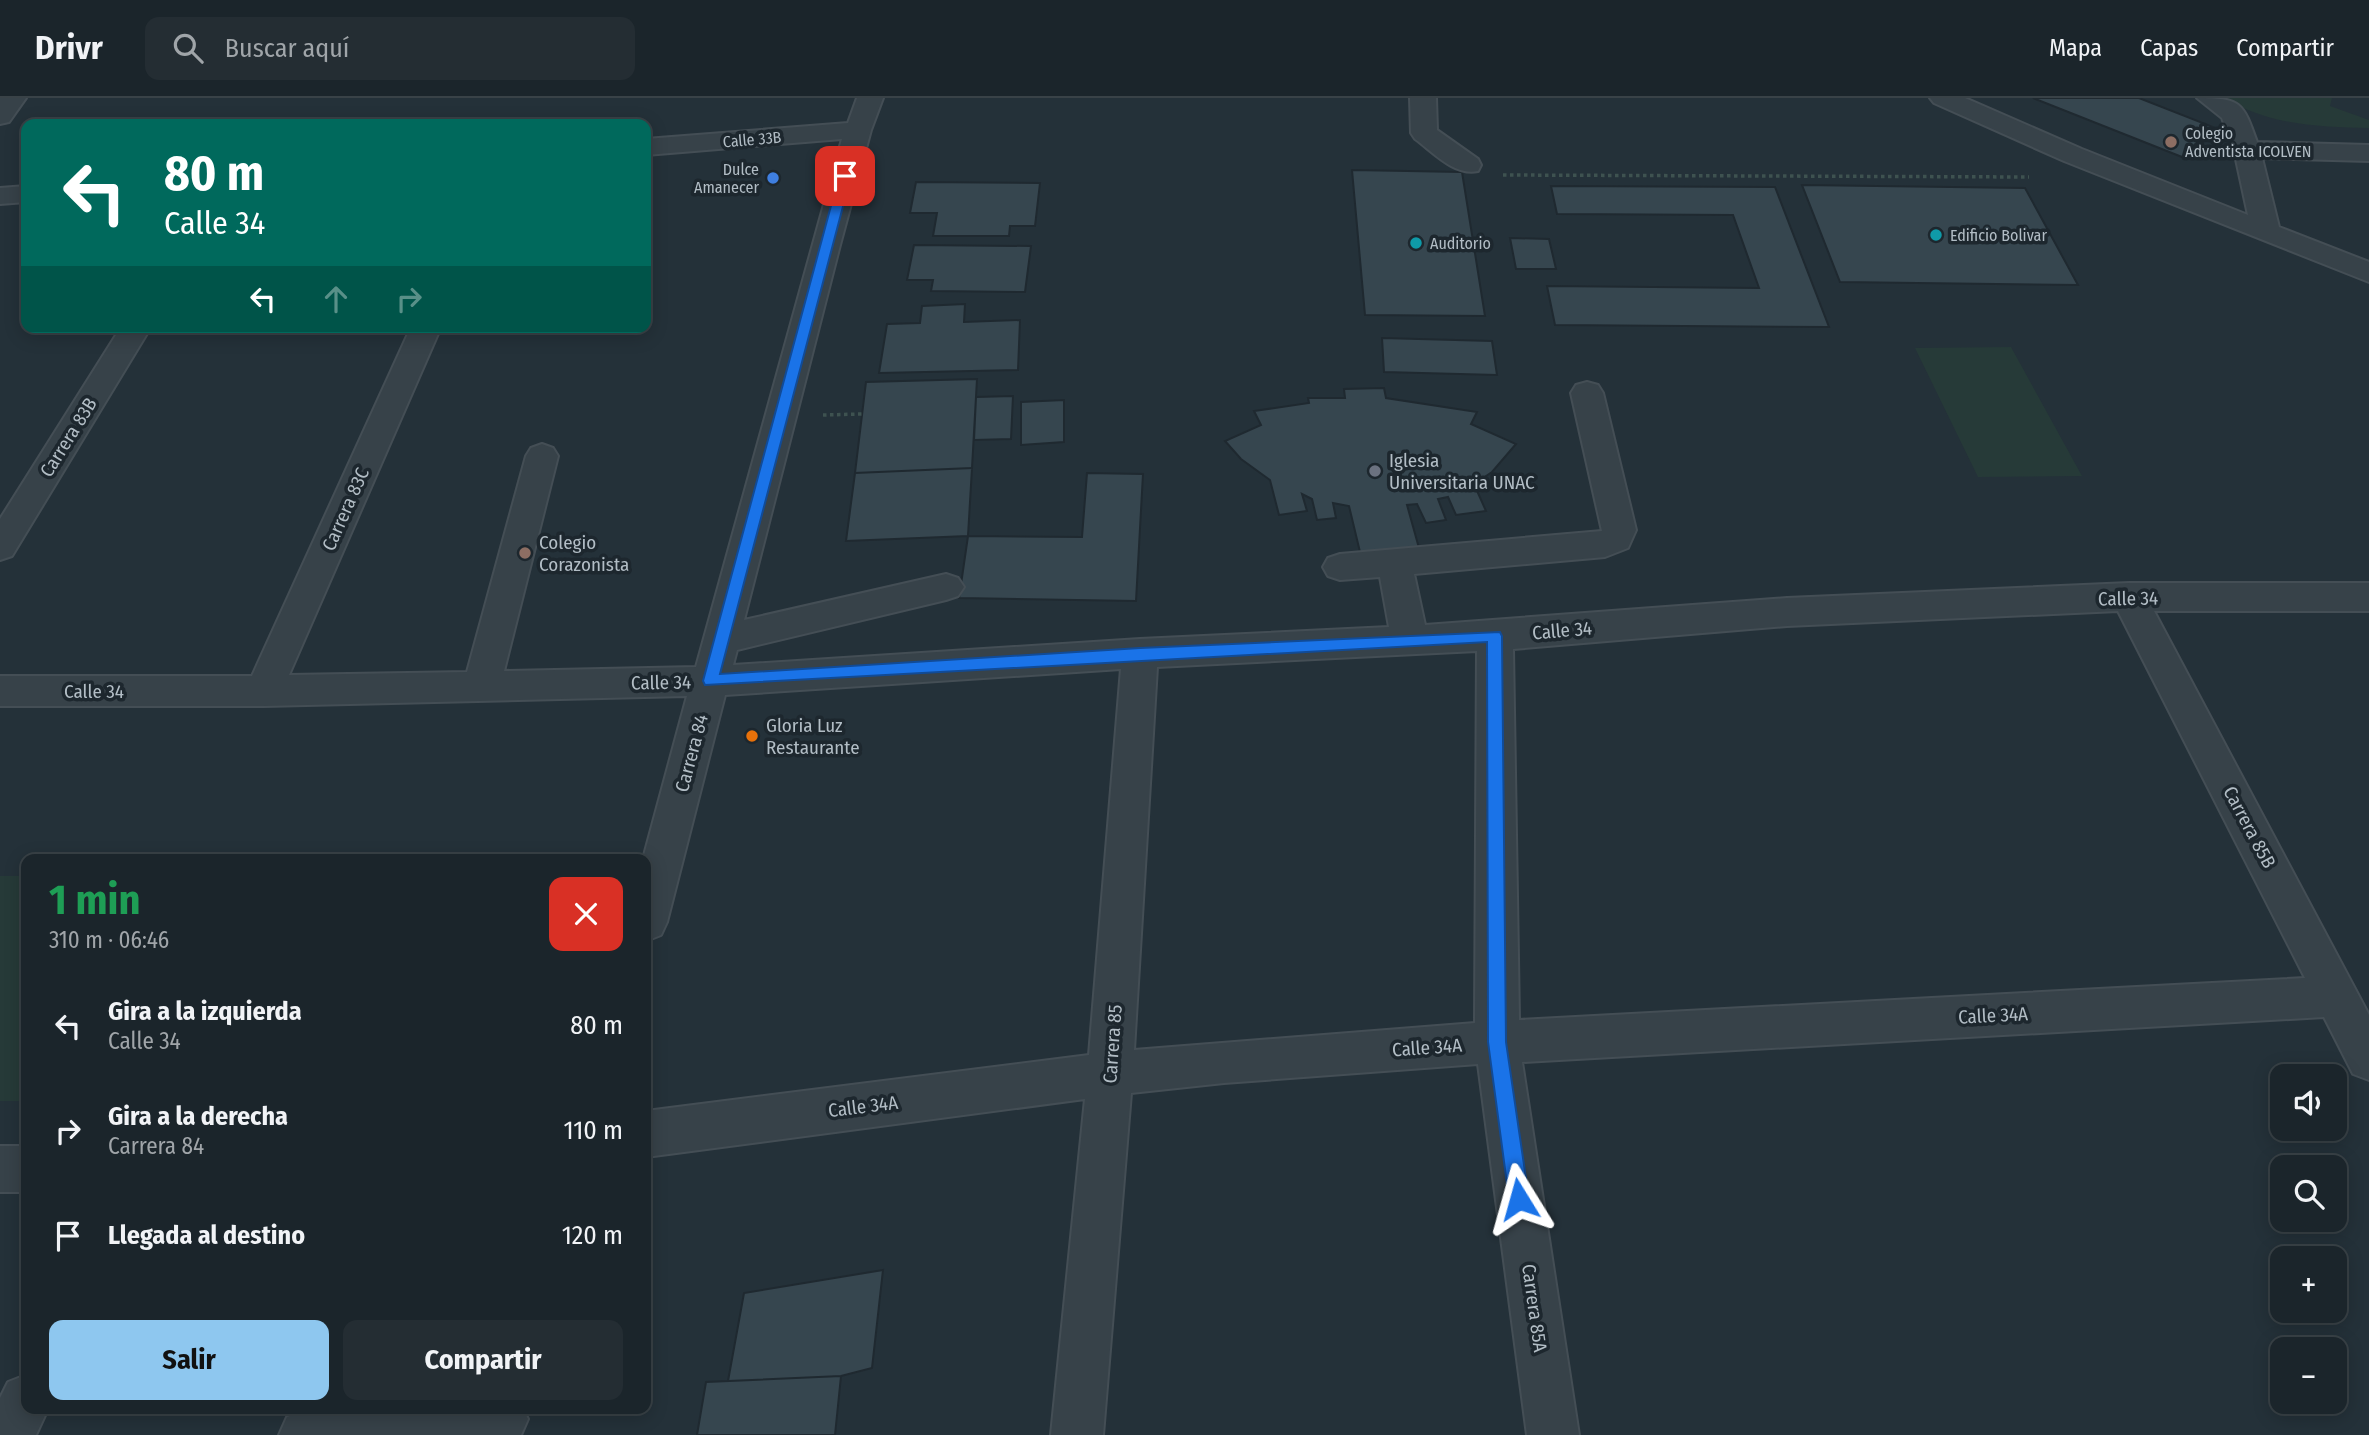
<!DOCTYPE html>
<html lang="es">
<meta charset="utf-8">
<style>
:root{--surface:#1b252b;--page:#242d33;--text:#f1f3f6;--muted:#a0a5a9;--line:#394247;--accent:#8ec7ef}
body{margin:0;font-family:"Fira Sans Condensed",sans-serif;background:var(--page);color:var(--text);height:100vh;display:flex;flex-direction:column;font-size:26px;white-space:nowrap}
*{box-sizing:border-box;margin:0}
p{font-size:23px;color:var(--muted)}
.icon{flex:none;width:38px;height:38px;fill:none;stroke:currentColor;stroke-width:2;stroke-linecap:round;stroke-linejoin:round}
.map{position:relative;flex:1;overflow:hidden}
.side{position:absolute;left:21px;top:756px;width:630px;height:560px;display:flex;flex-direction:column;background:var(--surface);border-radius:14px;box-shadow:0 4px 18px #0003,0 0 0 2px var(--line)}
.side>*{flex:none}
.banner{position:absolute;left:21px;top:21px;width:630px;height:214px;border-radius:14px;box-shadow:0 4px 18px #0003,0 0 0 2px var(--line);background:#00695c;color:#fff;overflow:hidden}
.controls{position:absolute;left:2270px;top:966px;display:grid;gap:14px}
.controls a{display:grid;place-items:center;width:77px;height:77px;border-radius:14px;background:var(--surface);box-shadow:0 4px 18px #0003,0 0 0 2px var(--line);font-size:35px}
.pin{position:absolute;display:grid;place-items:center;width:60px;height:60px;color:#fff;margin:-30px;border-radius:14px;box-shadow:0 4px 10px #0006}
.me{position:absolute;width:77px;margin:-38px;rotate:352deg;stroke-linejoin:round;filter:drop-shadow(0 0 5px #0008)}
.turn{display:flex;align-items:center;gap:24px;height:147px;padding:0 28px;font-size:32px}
.turn .icon{width:91px;height:91px;stroke-width:2.5}
.turn b{display:block;font-size:49px;line-height:60px}
.lanes{display:flex;align-items:center;height:66px;padding:0 28px;background:#0003;justify-content:center;gap:35px;direction:ltr}
.lanes .off{opacity:.35}
.round{display:grid;place-items:center;flex:none;width:74px;height:74px;border-radius:14px;background:var(--page)}
.headline{display:flex;align-items:center;justify-content:space-between;height:119px;padding:0 28px}
h1{font-size:42px;font-weight:700;line-height:52px;color:#1e9e55}
.primary-button{display:flex;gap:14px;margin-top:auto;padding:14px 28px}
.primary-button a{flex:1;height:80px;border-radius:14px;background:var(--accent);color:#111;font-size:28px;font-weight:700;line-height:80px;text-align:center}
.primary-button a+a{background:var(--page);color:var(--text)}
ul{padding:0;list-style:none}
li{display:flex;align-items:center;gap:21px;height:105px;padding:0 28px}
li div{flex:1}
li b{display:block;font-size:26px}
li em{font-style:normal}
header{display:flex;align-items:center;gap:42px;box-sizing:border-box;height:98px;padding:0 35px;background:var(--surface);border-bottom:2px solid var(--line)}
header strong{font-size:33px}
nav{display:flex;gap:38px;margin-inline-start:auto;font-size:24px}
.search{width:490px;height:63px;background:var(--page);display:flex;align-items:center;gap:18px;box-sizing:border-box;padding:0 24px;border-radius:14px;color:var(--muted);font-size:26px}
.map>svg:first-child{display:block}
.green{fill:#263a38}
.building{fill:#36464f;stroke:#1f2930;stroke-width:2}
.lines{fill:none;stroke-linecap:round;stroke-linejoin:round}
.minor-casing{stroke:#444e55;stroke-width:4}
.path{stroke:#3e5250;stroke-width:3.5;stroke-dasharray:3.5 3.5;stroke-linecap:butt}
.minor{fill:#374249;fill-rule:evenodd}
.route{fill:#1a73e8;stroke:#114b97;stroke-width:2}
.education-dot{fill:#8d6e63;stroke:#1d272e;stroke-width:2.5}
.shop-dot{fill:#3f7fe0;stroke:#1d272e;stroke-width:2.5}
.culture-dot{fill:#0f9aa8;stroke:#1d272e;stroke-width:2.5}
.worship-dot{fill:#6b7280;stroke:#1d272e;stroke-width:2.5}
.food-dot{fill:#e8710a;stroke:#1d272e;stroke-width:2.5}
.labels{text-anchor:middle;stroke-width:7;stroke-linejoin:round;paint-order:stroke}
.far-poi-label{font-size:16px;fill:#b2bdc5;stroke:#1d272e;text-anchor:start}
.far-street-label{font-size:16px;fill:#b2bdc5;stroke:#1d272e}
.street-label{font-size:19px;fill:#b2bdc5;stroke:#1d272e}
.poi-label{font-size:19px;fill:#b2bdc5;stroke:#1d272e;text-anchor:start}
</style>
<header>
<strong>Drivr</strong>
<div class="search"><svg class="icon" aria-label="search" viewBox="0 0 24 24"><circle cx="10" cy="10" r="6"/><path d="M15 15l6 6"/></svg>Buscar aquí</div>
<nav><a>Mapa</a><a>Capas</a><a>Compartir</a></nav>
</header>
<div class="map">
<svg width="2369" height="1337" viewBox="0 0 2369 1337">
<rect width="100%" height="100%" fill="#243139"/>
<!-- green -->
<path class="green" d="M2225,0h107l-2,8 39,14v8c-49,-1 -102,-3 -144,-30z
M2010,249h1l71,129 -104,1 -63,-129z
M0,778h26v225h-26z"/>
<!-- building -->
<path class="building" d="M2033,0h106l74,29 -31,30z
M1352,72l110,2 23,144 -120,-1z
M916,84l124,1 -5,43h-25l-1,10h-76l4,-23h-27z
M1802,87l223,3 53,97 -238,-3z
M1551,88l224,1 54,140 -274,-2 -8,-39 212,2 -26,-73 -176,-1z
M1510,140l39,1 7,30h-40z
M914,147l117,1 -6,46 -94,-1 2,-11h-26z
M965,206l-1,18 56,-2 -2,50 -139,3 8,-49 33,-1 2,-17z
M1382,240l110,3 5,34 -113,-3z
M977,281l-5,89 -117,5 11,-91z
M1384,290l2,10 91,14 -6,12 45,20 -24,28 -18,12 12,27 -30,4 -8,-18 -10,2 8,21 -20,3 -9,-19 -10,1 12,43 -59,4 -11,-46 -16,-3 3,15 -19,2 -5,-21 -10,-5 5,17 -28,4 -9,-35 -29,-21 -16,-18 36,-16 -7,-14 55,-8 -1,-5h37l-1,-9z
M1013,298l-2,43 -37,1 2,-43z
M1064,302v42l-43,3v-43z
M972,370l-4,68 -122,5 9,-68z
M1087,375l56,1 -7,127 -177,-3 9,-62 114,1z
M883,1172l-11,98 -31,8 -113,5 16,-88z
M841,1278l-6,59h-138l9,-53z"/>
<g class="lines">
<defs>
<path id="minor" d="M0,0h26l-17,24 -9,2z
M857,0h26l-12,32 -31,115 -96,375 202,-46 12,4 6,9 -6,9 -12,4 -209,50 -4,15 407,-26 249,-12 -9,-50 -40,3 -12,-4 -5,-9 5,-9 12,-4 262,-23 -31,-138 5,-8 11,-3 11,3 5,8 33,137 -8,18 -23,9 -191,17 11,51 362,-27 342,-15h240v28h-215l215,404v65l-16,-6 -29,-57 -802,45 57,373h-52l-49,-371 -254,19 -93,10 -28,342h-52l34,-336 -439,58v-46l443,-56 32,-386 -396,26 -58,227 -6,13 -15,6v-82h-3l44,-163 -423,10h-264v-30h252l159,-349h30l-152,348 178,-3 59,-216 5,-8 11,-4 11,4 5,8 -54,215 192,-4 146,-528 -196,16v-16l202,-16zM2118,513l187,367 -786,42 -6,-371 274,-23zM1477,553l-2,372 -341,27 23,-383z
M1410,0h26l1,32 41,29 3,6 -3,6c-24,5 -45,-19 -63,-32l-4,-6z
M1930,0h35l117,51 166,66 -14,-65 -12,-32 -25,-20c44,0 46,4 60,44l112,3v16l-107,-3 17,69 90,35v20l-305,-121 -130,-58z
M26,88v16l-26,2v-16z
M121,229h30l-139,229 -12,4v-41z
M0,1048h26v46h-26z
M26,1277v34h22l-12,26h-36v-37l8,-16z
M309,1311h214l5,10 -7,16h-242l8,-18z"/>
</defs>
<!-- minor casing -->
<use href="#minor" class="minor-casing"/>
<!-- path -->
<path class="path" d="M1503,77l526,2
M823,317l39,-1"/>
<!-- minor -->
<use href="#minor" class="minor"/>
</g>
<!-- route -->
<path class="route" d="M845,75l6,3 -131,498 420,-26 360,-16 2,4 4,406 23,157 -3,7 -7,3 -7,-3 -3,-7 -21,-157 -1,-400 -782,43 -2,-4 136,-505z"/>
<!-- markers -->
<g class="education-dot">
<circle cx="2171" cy="44" r="7"/>
<circle cx="525" cy="455" r="7"/>
</g>
<circle class="shop-dot" cx="773" cy="80" r="7"/>
<g class="culture-dot">
<circle cx="1936" cy="137" r="7"/>
<circle cx="1416" cy="145" r="7"/>
</g>
<circle class="worship-dot" cx="1375" cy="373" r="7"/>
<circle class="food-dot" cx="752" cy="638" r="7"/>
<g class="labels">
<!-- far-poi labels -->
<g class="far-poi-label">
<text x="2185" y="41">Colegio<tspan x="2185" dy="18">Adventista ICOLVEN</tspan></text>
<text x="759" y="77" text-anchor="end">Dulce<tspan x="759" dy="18">Amanecer</tspan></text>
<text x="1950" y="143">Edificio Bolivar</text>
<text x="1430" y="151">Auditorio</text>
</g>
<!-- far-street labels -->
<g class="far-street-label">
<text transform="translate(752 41) rotate(-5)" y="6">Calle 33B</text>
</g>
<!-- street labels -->
<g class="street-label">
<text transform="translate(68 339) rotate(-58)" y="7">Carrera 83B</text>
<text transform="translate(345 411) rotate(-66)" y="7">Carrera 83C</text>
<text transform="translate(2128 500) rotate(-1)" y="7">Calle 34</text>
<text transform="translate(1562 532) rotate(-5)" y="7">Calle 34</text>
<text transform="translate(661 584) rotate(-1)" y="7">Calle 34</text>
<text x="94" y="600">Calle 34</text>
<text transform="translate(691 655) rotate(-75)" y="7">Carrera 84</text>
<text transform="translate(2250 729) rotate(62)" y="7">Carrera 85B</text>
<text transform="translate(1993 917) rotate(-3)" y="7">Calle 34A</text>
<text transform="translate(1112 946) rotate(-86)" y="7">Carrera 85</text>
<text transform="translate(1427 949) rotate(-4)" y="7">Calle 34A</text>
<text transform="translate(863 1008) rotate(-7)" y="7">Calle 34A</text>
<text transform="translate(1535 1210) rotate(82)" y="7">Carrera 85A</text>
</g>
<!-- poi labels -->
<g class="poi-label">
<text x="1389" y="369">Iglesia<tspan x="1389" dy="22">Universitaria UNAC</tspan></text>
<text x="539" y="451">Colegio<tspan x="539" dy="22">Corazonista</tspan></text>
<text x="766" y="634">Gloria Luz<tspan x="766" dy="22">Restaurante</tspan></text>
</g>
</g>
</svg>
<div class="controls">
<a><svg class="icon" aria-label="sound" viewBox="0 0 24 24"><path d="M4 9h4l5-4v14l-5-4H4zM17 9q2 3 0 6"/></svg></a>
<a><svg class="icon" aria-label="search" viewBox="0 0 24 24"><circle cx="10" cy="10" r="6"/><path d="M15 15l6 6"/></svg></a>
<a>+</a>
<a>−</a>
</div>
<div class="pin" style="left:845px;top:78px;background:#d93025"><svg class="icon" aria-label="arrive" viewBox="0 0 24 24"><path d="M6 21V4h12l-3 4 3 4H6"/></svg></div>
<svg class="me" style="left:1519px;top:1101px" viewBox="-20 -20 40 40"><path d="M0-17L14 15 0 8-14 15z" fill="#1a73e8" stroke="#fff" stroke-width="4"/></svg>
<div class="banner">
<div class="turn"><svg class="icon" aria-label="left" viewBox="0 0 24 24"><path d="M17 20v-9H6M10 6l-5 5 5 5"/></svg><div><b>80 m</b>Calle 34</div></div>
<div class="lanes"><svg class="icon" aria-label="left" viewBox="0 0 24 24"><path d="M17 20v-9H6M10 6l-5 5 5 5"/></svg><svg class="icon off" aria-label="ahead" viewBox="0 0 24 24"><path d="M12 20V5M6 11l6-6 6 6"/></svg><svg class="icon off" aria-label="right" viewBox="0 0 24 24"><path d="M7 20v-9h11M14 6l5 5-5 5"/></svg></div>
</div>
<section class="side">
<div class="headline"><div><h1>1 min</h1><p>310 m · 06:46</p></div><a class="round" style="background:#d93025;color:#fff"><svg class="icon" aria-label="close" viewBox="0 0 24 24"><path d="M6 6l12 12M18 6L6 18"/></svg></a></div>
<ul>
<li><svg class="icon" aria-label="left" viewBox="0 0 24 24"><path d="M17 20v-9H6M10 6l-5 5 5 5"/></svg><div><b>Gira a la izquierda</b><p>Calle 34</p></div><em>80 m</em></li>
<li><svg class="icon" aria-label="right" viewBox="0 0 24 24"><path d="M7 20v-9h11M14 6l5 5-5 5"/></svg><div><b>Gira a la derecha</b><p>Carrera 84</p></div><em>110 m</em></li>
<li><svg class="icon" aria-label="arrive" viewBox="0 0 24 24"><path d="M6 21V4h12l-3 4 3 4H6"/></svg><div><b>Llegada al destino</b></div><em>120 m</em></li>
</ul>
<div class="primary-button"><a>Salir</a><a>Compartir</a></div>
</section>
</div>
